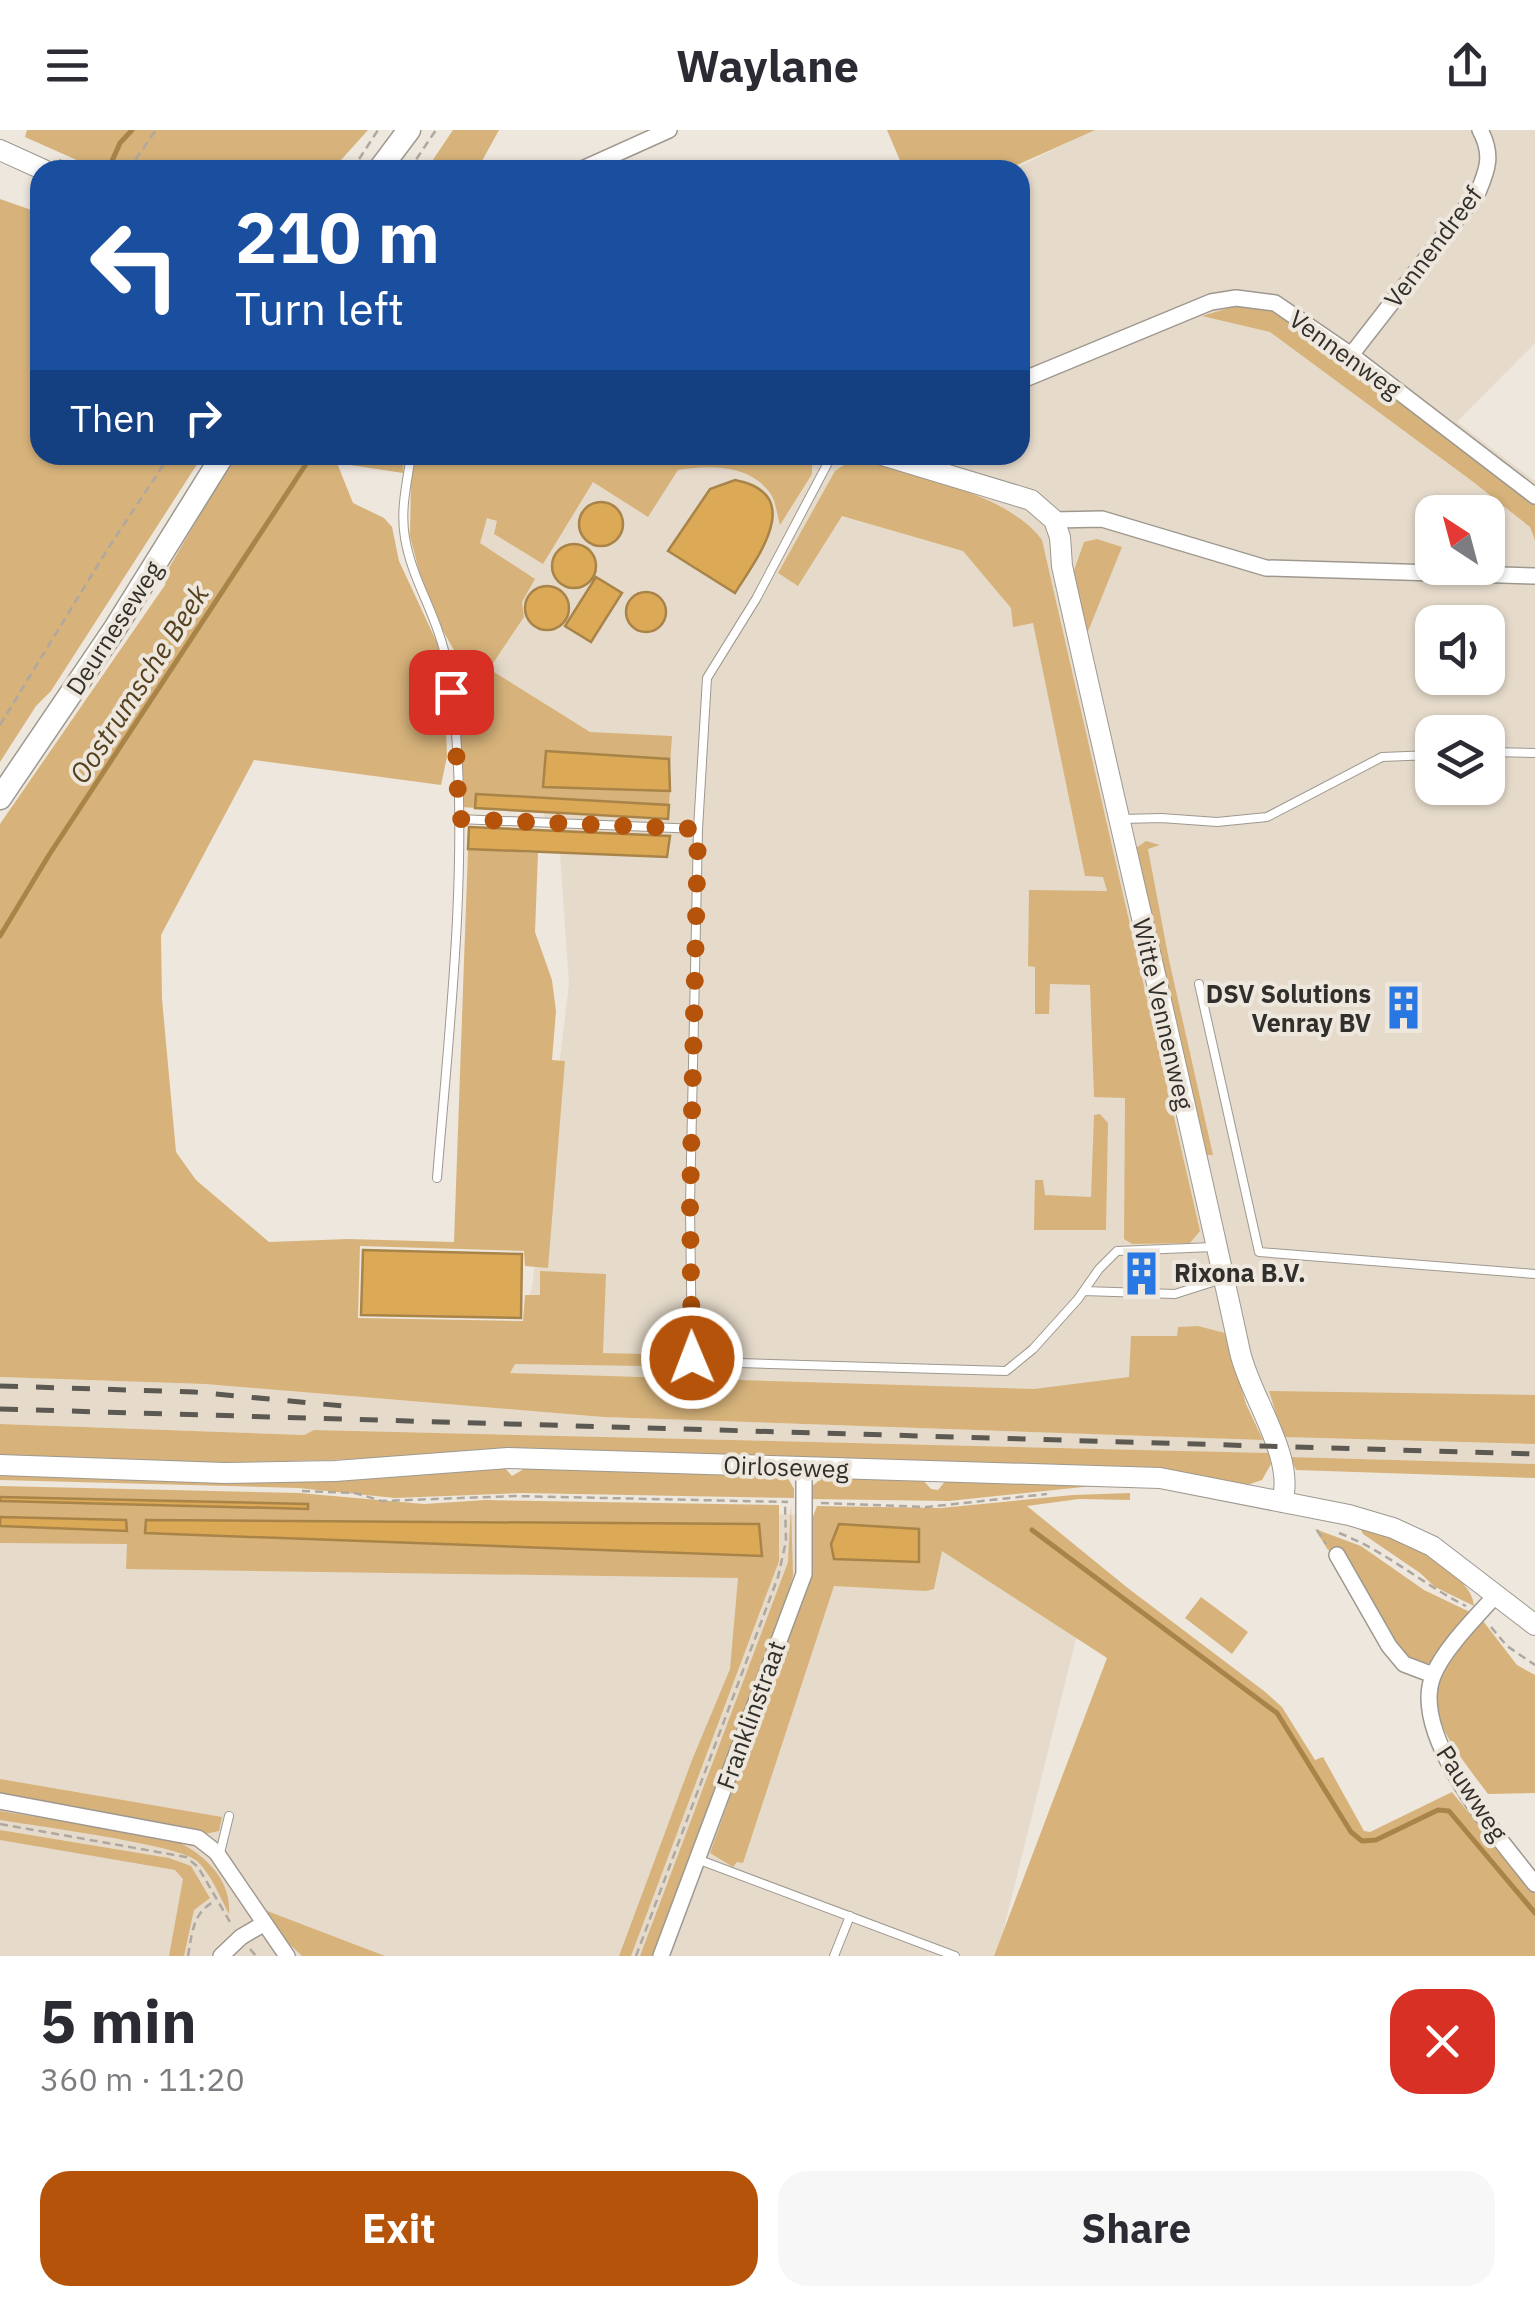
<!DOCTYPE html>
<meta charset="utf-8">
<style>
:root{--surface:#fff;--page:#f7f7f7;--text:#2b2b33;--muted:#7c7c81;--accent:#b45309}
body{margin:0;font-family:"IBM Plex Sans",sans-serif;background:var(--page);color:var(--text);height:100vh;display:flex;flex-direction:column;font-size:38px;white-space:nowrap}
*{box-sizing:border-box;margin:0}
p{font-size:32px;color:var(--muted)}
.icon{flex:none;width:55px;height:55px;fill:none;stroke:currentColor;stroke-width:2;stroke-linecap:round;stroke-linejoin:round}
.map{position:relative;height:1826px;overflow:hidden}
.sheet{display:flex;flex-direction:column;background:var(--surface);flex:1}
.sheet>*{flex:none}
.hud{position:absolute;left:30px;top:30px;width:1000px;height:305px;border-radius:30px;box-shadow:0 2px 8px #0004;background:#1a4fa0;color:#fff;overflow:hidden}
.needle{width:65px;rotate:324deg}
.fabs{position:absolute;left:1415px;top:365px;display:grid;gap:20px}
.fabs a{display:grid;place-items:center;width:90px;height:90px;border-radius:20px;background:var(--surface);box-shadow:0 2px 8px #0004;font-size:50px}
.pin{position:absolute;display:grid;place-items:center;width:85px;height:85px;color:#fff;margin:-42px;border-radius:20px;box-shadow:0 5px 15px #0006}
.me{position:absolute;width:110px;margin:-55px;rotate:359deg;stroke-linejoin:round;filter:drop-shadow(0 0 8px #0008)}
.turn{display:flex;align-items:center;gap:35px;height:210px;padding:0 40px;font-size:45px}
.turn .icon{width:130px;height:130px;stroke-width:2.5}
.turn b{display:block;font-size:70px;line-height:85px}
.then{display:flex;align-items:center;height:95px;padding:0 40px;background:#0003;gap:20px;font-size:38px}
.round{display:grid;place-items:center;flex:none;width:105px;height:105px;border-radius:30px;background:var(--page)}
.head{display:flex;align-items:center;justify-content:space-between;height:170px;padding:0 40px}
h1{font-size:60px;font-weight:800;line-height:75px}
.primary-button{display:flex;gap:20px;margin-top:auto;padding:20px 40px}
.primary-button a{flex:1;height:115px;border-radius:30px;background:var(--accent);color:#fff;font-size:40px;font-weight:800;line-height:115px;text-align:center}
.primary-button a+a{background:var(--page);color:var(--text)}
header{display:flex;justify-content:space-between;align-items:center;height:130px;padding:0 40px;background:var(--surface);font-size:45px;font-weight:800}
.map>svg:first-child{display:block}
.built{fill:#e6dbcb;fill-rule:evenodd}
.green{fill:#d7b37b}
.water{fill:#dca956;stroke:#a98449;stroke-width:2.5}
.lines{fill:none;stroke-linecap:round;stroke-linejoin:round}
.stream{stroke:#a98449;stroke-width:5}
.lane-casing{stroke:#9e988f;stroke-width:10}
.street-casing{stroke:#9e988f;stroke-width:18}
.secondary-casing{stroke:#9e988f;stroke-width:22}
.primary-casing{stroke:#9e988f;stroke-width:25}
.path{stroke:#aea8a0;stroke-width:2.5;stroke-dasharray:8 5;stroke-linecap:butt}
.lane{stroke:#fff;stroke-width:8}
.street{stroke:#fff;stroke-width:15}
.secondary{stroke:#fff;stroke-width:20}
.primary{stroke:#fff;stroke-width:22}
.rail{stroke:#5c5953;stroke-width:5;stroke-dasharray:18 18;stroke-linecap:butt}
.route{stroke:#b45309;stroke-width:18;stroke-dasharray:0 32.4}
.labels{text-anchor:middle;stroke-width:8;stroke-linejoin:round;paint-order:stroke}
.street-label{font-size:25px;fill:#312f2b;stroke:#eee7dd}
.poi-label{font-size:25px;font-weight:bold;fill:#312f2b;stroke:#eee7dd;text-anchor:end}
.water-label{font-size:28px;font-style:italic;fill:#56411e;stroke:#eee7dd}
</style>
<header><svg class="icon" aria-label="menu" viewBox="0 0 24 24"><path d="M4 6h16M4 12h16M4 18h16"/></svg>Waylane<svg class="icon" aria-label="share" viewBox="0 0 24 24"><path d="M12 15V3M7 8l5-5 5 5M5 13v7h14v-7"/></svg></header>
<div class="map">
<svg width="1535" height="1826" viewBox="0 0 1535 1826">
<rect width="100%" height="100%" fill="#eee7dd"/>
<!-- built -->
<path class="built" d="M1091,0h444v213l-78,79 78,59v926l-472,-15 -552,-11 -3,-9 24,-85 37,-303 -9,-130 -109,-268 14,-131h555v-285h-7zM1432,382h56v56h-56zM1432,492h56v56h-56zM1432,602h56v56h-56z
M0,1247l205,7 398,33 660,23 6,13 -954,-23 -11,5 -304,-11z
M1283,1307l252,7v20l-245,-7z
M0,1365l978,24 112,64 -93,373h-997z"/>
<!-- green -->
<path class="green" d="M27,0h341l-36,40h-233l-74,-33z
M453,0h46l-22,40h-51z
M887,0h208l-89,40h-102z
M0,69l40,14v242h163l-152,236 -15,15 -36,56z
M1246,176c30,3 48,14 73,31l216,167v36l-5,-13 -58,-46 -202,-149 -68,-16 27,-8z
M235,325h169l-1,18 -66,-10 16,40 31,15 8,9 7,34 40,86 5,26 3,84 -6,28 -187,-25 -93,175 1,64 14,153 20,28 73,62 79,-3 106,3 14,-393 70,4 -3,79 17,48 4,31 -4,49 13,1 -17,207 -23,-2 -1,-15 -164,-5 -2,72 165,3 2,-26h15v-24l66,3 -3,79 41,1v12l-129,-2 -5,9 524,16 95,-12 2,-41h46l1,-9 20,-1 27,7 21,71 17,36 -660,-23 -398,-33 -205,-7v-553l165,-239 2,-14z
M417,325h395v19l-32,51c-3,-10 -4,-24 -10,-32 -21,-29 -60,-28 -92,-23l-30,47 -55,-35 -50,82 -49,-30 3,-13 -10,-3 -7,25 55,36 -13,23 2,15 -35,52 101,63 82,4 -2,29 -2,-6 -122,-7 -3,34 127,5 -1,14 -192,-11 -2,14 -13,-1 -6,-153 -29,-52 -17,-66 1,-58z
M854,328c57,18 153,34 188,82l158,691 -10,12 -58,1 -8,-5 1,-141 -31,-1 -4,-112 -40,-1 -1,30h-14v-47l-7,-1 1,-76 78,1 -4,-14 -18,-1 -52,-253 -20,4 -2,-19 -48,-57 -121,-35 -44,70 -20,-13 57,-102z
M1097,409l25,8 -35,87 -15,-58 12,-34z
M1146,711l14,4 -12,4 21,111 44,195h-6l-8,-30 -63,-277z
M1100,984l8,9 -2,107h-72l1,-50h8l2,15 46,2 3,-82z
M1269,1261l266,4v49l-252,-7z
M0,1294l304,11 10,-5 955,23 2,11 -9,16 -12,4 -843,-28c-135,9 -272,7 -407,-1z
M1290,1327l245,7v14l-239,-8z
M527,1337l257,4 10,18v9l-273,-5 -126,5 -97,-10 -298,-8v-7l505,-5 7,8z
M824,1346l96,1 11,12 7,1 9,-11 165,5 -163,17 -140,-2v-10z
M0,1356l299,7 125,11 61,-4 294,5v56l-148,395h-12l73,-196 38,-91 8,-91 -612,-9 1,-25 -127,-1v-17l126,4v-10l-126,-3v-16l307,7 1,-3 -308,-8z
M1130,1363v7l-51,-1 -52,7 102,83 135,102 18,16 33,53 8,-3 41,74 6,1 82,-40 83,102v62h-541l113,-298 -165,-107 -8,38 -8,2 -92,-5 -91,277 -6,-1 -4,5 -23,-14 99,-276 3,-58 5,-13 124,2 132,-13z
M791,1376l2,69 -3,13 -136,368h-14l148,-394z
M1360,1398c30,4 114,45 114,78l-39,-19 -15,-14 -57,-39z
M1315,1399l46,17 63,44 48,23 -36,48c-12,5 -22,3 -32,-5l-63,-108 -13,2z
M1201,1467l47,35 -16,22 -47,-36z
M1483,1491l34,44 18,10v118l-47,1c-55,-73 -80,-100 -5,-173z
M0,1649l222,38 -3,14 -14,3 -13,-6 -192,-31z
M0,1681l172,28c30,13 60,39 57,75 -9,-17 -18,-40 -32,-53 -20,-17 -162,-35 -197,-41z
M0,1700l169,28 22,8 19,32 -16,12 -10,46h-15l14,-77 -8,-9 -175,-30z
M262,1779l123,47h-83l-25,-24z"/>
<!-- water -->
<path class="water" d="M735,350c73,14 21,79 0,113l-67,-42 42,-62z
M579 394a22 22 0 1 1 44 0a22 22 0 1 1-44 0Z
M552 436a22 22 0 1 1 44 0a22 22 0 1 1-44 0Z
M596,447l26,16 -31,49 -26,-16z
M525 478a22 22 0 1 1 44 0a22 22 0 1 1-44 0Z
M626 482a20 20 0 1 1 40 0a20 20 0 1 1-40 0Z
M546,621l123,8 1,32 -127,-4z
M476,664l193,11 -1,14 -193,-11z
M469,697l201,9 -3,21 -199,-8z
M363,1120l159,4 -1,64 -160,-3z
M0,1367l308,7v5l-308,-8z
M0,1387l126,3 1,11 -127,-5z
M146,1390l613,4 3,32 -617,-23z
M839,1394l80,5v33l-85,-3 -3,-15z"/>
<g class="lines">
<!-- stream -->
<path class="stream" d="M112,31l8,-18 12,-13
M0,806l49,-81 263,-400
M1032,1400l245,183 74,119 11,9 14,-1 62,-30 11,1 86,102"/>
<defs>
<path id="lane" d="M411,325c-4,28 -11,55 -6,83 6,35 22,61 33,93 10,28 15,60 17,90 13,147 -6,310 -18,457
M832,325l-76,144 -49,79 -9,151 -8,377 2,152 15,4 299,9 27,-22 45,-50 21,-30 18,-18 96,-4
M1488,622l47,1
M459,689l239,10
M1122,689l39,-1 56,4 50,-5 115,-60 50,-2
M1199,854l60,268 276,22
M1084,1161l91,3 47,-15
M220,1723l9,-37
M697,1729l258,97
M834,1826l16,-40"/>
<path id="street" d="M580,40l89,-40
M1351,225l127,-163c10,-23 15,-38 2,-62
M1020,251l191,-79 25,-4 39,5 76,52 184,141
M1054,390l48,-1 164,49 269,8
M1337,1425l52,91 15,18 29,11
M1495,1466c-19,21 -52,54 -62,80 -24,60 67,163 102,208
M0,1671l198,37 18,14 71,104
M221,1826l20,-19 22,-13
M661,1826l143,-382v-106"/>
<path id="secondary" d="M0,20l44,20
M882,325l149,45 23,20 6,17 2,29c58,262 121,523 178,786 10,45 56,105 42,150
M0,1335l224,8 111,-2 173,-13 652,20 189,37 44,13 39,18 103,79"/>
<path id="primary" d="M379,40l30,-40
M0,668l114,-168 109,-175"/>
</defs>
<!-- lane casing -->
<use href="#lane" class="lane-casing"/>
<!-- street casing -->
<use href="#street" class="street-casing"/>
<!-- secondary casing -->
<use href="#secondary" class="secondary-casing"/>
<!-- primary casing -->
<use href="#primary" class="primary-casing"/>
<!-- path -->
<path class="path" d="M59,30l21,10
M128,40l28,-40
M352,40l26,-40
M409,40l27,-40
M0,595l107,-175 63,-95
M302,1361l53,2 27,8 132,-5 274,6
M821,1373l106,4 120,-13
M1317,1400l9,14
M1339,1403c47,18 83,51 127,73
M1491,1497l16,19 28,19
M0,1694l186,33 12,10 32,55
M250,1819l6,7
M188,1826c4,-23 5,-44 27,-55
M636,1826l142,-379 8,-36 -1,-37"/>
<!-- lane -->
<use href="#lane" class="lane"/>
<!-- street -->
<use href="#street" class="street"/>
<!-- secondary -->
<use href="#secondary" class="secondary"/>
<!-- primary -->
<use href="#primary" class="primary"/>
<!-- rail -->
<path class="rail" d="M0,1256l194,6 160,15
M0,1279l1535,45"/>
</g>
<g class="lines">
<!-- route -->
<path class="route" d="M451,562l4,29 4,98 239,10 -8,377 2,152"/>
</g>
<!-- icons -->
<defs>
<symbol id="building-bare" viewBox="-9 -9 18 18"><path d="M-4-6H4V6H1V3H-1V6H-4ZM-2.5-4.3h1.7v1.8h-1.7ZM.8-4.3h1.7v1.8H.8ZM-2.5-1h1.7V.8h-1.7ZM.8-1h1.7V.8H.8Z" fill="#2977e2" stroke="#eee7dd" stroke-width="2.5" paint-order="stroke"/></symbol>
</defs>
<g fill-rule="evenodd">
<use href="#building-bare" x="1372" y="846" width="63" height="63"/>
<use href="#building-bare" x="1110" y="1112" width="63" height="63"/>
</g>
<g class="labels">
<!-- street labels -->
<g class="street-label">
<text transform="translate(1433 117) rotate(-53)" y="9">Vennendreef</text>
<text transform="translate(1345 224) rotate(36)" y="9">Vennenweg</text>
<text transform="translate(114 498) rotate(-57)" y="9">Deurneseweg</text>
<text transform="translate(1163 884) rotate(77)" y="9">Witte Vennenweg</text>
<text transform="translate(786 1337) rotate(2)" y="9">Oirloseweg</text>
<text transform="translate(751 1585) rotate(-70)" y="9">Franklinstraat</text>
<text transform="translate(1472 1663) rotate(57)" y="9">Pauwweg</text>
</g>
<!-- poi labels -->
<g class="poi-label">
<text x="1371" y="873">DSV Solutions<tspan x="1371" dy="29">Venray BV</tspan></text>
<text x="1174" y="1152" text-anchor="start">Rixona B.V.</text>
</g>
<!-- water labels -->
<g class="water-label">
<text transform="translate(139 554) rotate(-57)" y="10">Oostrumsche Beek</text>
</g>
</g>
</svg>
<div class="fabs">
<a><svg class="needle" viewBox="-14 -14 28 28"><path d="M0-13l5 13h-10z" fill="#e53935"/><path d="M0 13l5-13h-10z" fill="#7c7c81"/></svg></a>
<a><svg class="icon" aria-label="sound" viewBox="0 0 24 24"><path d="M4 9h4l5-4v14l-5-4H4zM17 9q2 3 0 6"/></svg></a>
<a><svg class="icon" aria-label="layers" viewBox="0 0 24 24"><path d="M12 4l9 5-9 5-9-5zM3 14l9 5 9-5"/></svg></a>
</div>
<div class="pin" style="left:451px;top:562px;background:#d93025"><svg class="icon" aria-label="arrive" viewBox="0 0 24 24"><path d="M6 21V4h12l-3 4 3 4H6"/></svg></div>
<svg class="me" style="left:692px;top:1228px" viewBox="-20 -20 40 40"><circle r="17" fill="#b45309" stroke="#fff" stroke-width="3"/><path d="M0-11L8 9 0 5-8 9z" fill="#fff"/></svg>
<div class="hud">
<div class="turn"><svg class="icon" aria-label="left" viewBox="0 0 24 24"><path d="M17 20v-9H6M10 6l-5 5 5 5"/></svg><div><b>210 m</b>Turn left</div></div>
<div class="then">Then<svg class="icon" aria-label="right" viewBox="0 0 24 24"><path d="M7 20v-9h11M14 6l5 5-5 5"/></svg></div>
</div>
</div>
<section class="sheet">
<div class="head"><div><h1>5 min</h1><p>360 m · 11:20</p></div><a class="round" style="background:#d93025;color:#fff"><svg class="icon" aria-label="close" viewBox="0 0 24 24"><path d="M6 6l12 12M18 6L6 18"/></svg></a></div>
<div class="primary-button"><a>Exit</a><a>Share</a></div>
</section>
